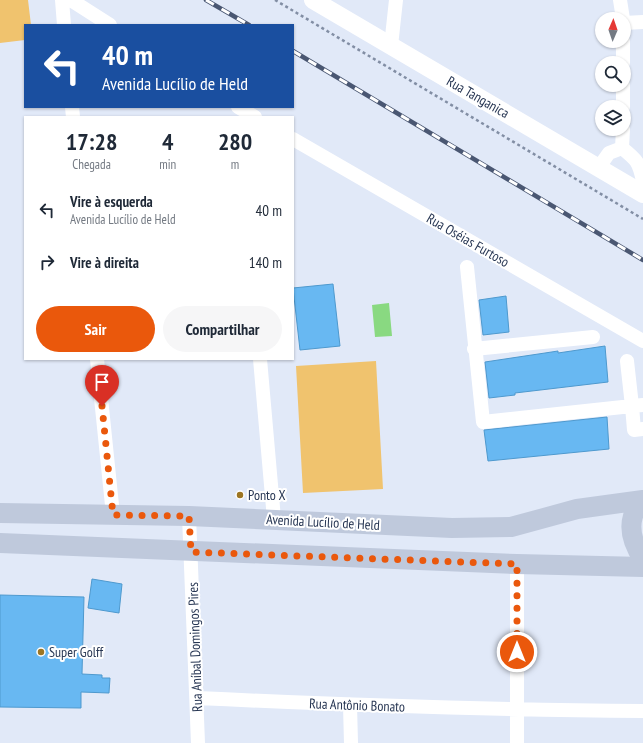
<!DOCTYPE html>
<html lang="pt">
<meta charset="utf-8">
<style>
:root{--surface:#fff;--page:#f6f6f7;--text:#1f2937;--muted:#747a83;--accent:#ea580c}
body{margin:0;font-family:"PT Sans Narrow",sans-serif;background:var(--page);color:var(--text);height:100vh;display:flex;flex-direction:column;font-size:15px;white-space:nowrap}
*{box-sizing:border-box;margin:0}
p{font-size:13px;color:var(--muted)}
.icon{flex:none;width:22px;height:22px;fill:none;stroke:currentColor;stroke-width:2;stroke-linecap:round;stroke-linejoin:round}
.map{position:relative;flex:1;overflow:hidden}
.details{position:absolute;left:24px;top:116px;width:270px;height:244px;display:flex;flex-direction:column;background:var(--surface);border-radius:0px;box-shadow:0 1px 3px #0004}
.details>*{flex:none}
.guide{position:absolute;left:24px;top:24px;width:270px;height:84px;border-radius:0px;box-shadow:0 1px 3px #0004;background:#1a4fa0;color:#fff;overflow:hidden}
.needle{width:26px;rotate:2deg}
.tools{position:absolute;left:595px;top:12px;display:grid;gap:8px}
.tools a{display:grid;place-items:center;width:36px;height:36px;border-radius:50%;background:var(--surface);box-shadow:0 1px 3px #0004;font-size:20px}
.pin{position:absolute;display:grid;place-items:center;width:34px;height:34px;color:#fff;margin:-41px -17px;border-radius:50% 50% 50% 0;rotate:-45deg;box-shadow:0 0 4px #0007}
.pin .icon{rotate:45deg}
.me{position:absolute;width:44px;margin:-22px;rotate:0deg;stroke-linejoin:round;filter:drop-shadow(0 0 3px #0008)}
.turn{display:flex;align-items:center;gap:14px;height:84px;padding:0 12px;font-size:18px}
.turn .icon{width:52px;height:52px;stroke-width:2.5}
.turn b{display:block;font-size:28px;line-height:34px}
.eta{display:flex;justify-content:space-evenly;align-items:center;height:68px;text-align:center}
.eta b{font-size:24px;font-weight:700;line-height:28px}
.cta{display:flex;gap:8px;margin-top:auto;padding:8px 12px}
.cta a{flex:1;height:46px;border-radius:24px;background:var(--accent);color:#fff;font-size:16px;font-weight:700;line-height:46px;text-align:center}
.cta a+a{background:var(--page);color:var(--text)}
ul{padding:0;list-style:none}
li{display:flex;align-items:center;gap:12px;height:52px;padding:0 12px}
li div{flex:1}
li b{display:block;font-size:15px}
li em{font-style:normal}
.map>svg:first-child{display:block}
.green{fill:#f0c36e}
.water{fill:#89d981}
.building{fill:#68b8f2;stroke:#4e99ce}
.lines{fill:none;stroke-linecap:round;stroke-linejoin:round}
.path{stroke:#828ea4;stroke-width:2.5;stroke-dasharray:3 3;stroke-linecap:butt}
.minor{stroke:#fff;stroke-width:14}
.tertiary{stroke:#fff;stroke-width:18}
.secondary{stroke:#bfc9dc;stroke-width:20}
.rail-casing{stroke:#4a5772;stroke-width:4.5}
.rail{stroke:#fff;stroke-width:3;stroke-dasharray:9;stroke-linecap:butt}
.route{stroke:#ea580c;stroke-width:7;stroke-dasharray:0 12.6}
.poi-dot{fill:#9c7522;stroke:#fff;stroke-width:1.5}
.labels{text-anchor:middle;stroke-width:4;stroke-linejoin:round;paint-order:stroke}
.street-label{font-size:14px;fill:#273653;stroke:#fff}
.poi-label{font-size:14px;fill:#273653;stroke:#fff;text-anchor:start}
</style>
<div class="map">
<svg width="643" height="743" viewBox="0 0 643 743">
<rect width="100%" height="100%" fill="#e1e9f8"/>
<!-- green -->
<path class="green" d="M0,0h28l3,25h-6v15l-25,3z
M376,361l7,128 -80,4 -7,-127z"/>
<!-- water -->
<path class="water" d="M389,303l3,33 -17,1 -3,-32z"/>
<!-- building -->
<path class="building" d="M333,284l7,62 -40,4 -7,-62z
M506,296l3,36 -26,3 -4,-35z
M605,346l3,36 -93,11v2l-26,3 -4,-36 60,-9 13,-2v2z
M607,417l2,32 -121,12 -4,-31z
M92,579l30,5 -3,29 -31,-5z
M0,595l84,2 -2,77 20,1v3h8l-1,15 -28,-1v16l-81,-1z"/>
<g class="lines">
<!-- path -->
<path class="path" d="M275,0l368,219"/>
<!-- minor -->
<path class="minor" d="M62,0l2,25
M71,0l39,25
M620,0l3,19
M624,23l19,-1
M391,46l5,-46
M623,63v-22
M72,107l1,10
M238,107l17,10
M623,107v-22
M293,139l350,202
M622,148l1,-19
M599,167l10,-14 13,-5c15,12 17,14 21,33
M467,267l16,155 149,-16 2,24 9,-1
M474,349l119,-12
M97,359l16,156
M260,359l14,160
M627,361l5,45 11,-1
M189,516l9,227
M517,564v179
M197,698c149,7 297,12 446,13
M350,705l1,38"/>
<!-- tertiary -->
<path class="tertiary" d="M313,0l330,194"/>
<!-- secondary -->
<path class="secondary" d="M643,503c-3,4 -9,9 -10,13 -5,16 2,31 10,43
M0,513l189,3 263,12 59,-1 66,-18 66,-9
M0,543l517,21 126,3"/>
<defs>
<path id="rail" d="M206,0l43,25
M293,51l350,209"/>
</defs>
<!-- rail casing -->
<use href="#rail" class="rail-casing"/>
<!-- rail -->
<use href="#rail" class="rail"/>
</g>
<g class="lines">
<!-- route -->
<path class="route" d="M102,406l11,109 76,1 2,36 326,12v88"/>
</g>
<!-- markers -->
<g class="poi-dot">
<circle cx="240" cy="495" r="4"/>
<circle cx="41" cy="652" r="4"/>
</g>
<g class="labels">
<!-- street labels -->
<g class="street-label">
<text transform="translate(478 97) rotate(30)" y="5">Rua Tanganica</text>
<text transform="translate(468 240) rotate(30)" y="5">Rua Oséias Furtoso</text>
<text transform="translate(323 522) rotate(3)" y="5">Avenida Lucílio de Held</text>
<text transform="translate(195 647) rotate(-92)" y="5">Rua Aníbal Domingos Pires</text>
<text transform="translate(357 705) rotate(2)" y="5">Rua Antônio Bonato</text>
</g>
<!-- poi labels -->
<g class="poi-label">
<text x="248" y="500">Ponto X</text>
<text x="49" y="657">Super Golff</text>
</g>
</g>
</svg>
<div class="tools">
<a><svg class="needle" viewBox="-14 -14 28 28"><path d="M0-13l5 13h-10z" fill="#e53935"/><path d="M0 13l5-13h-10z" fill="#747a83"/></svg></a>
<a><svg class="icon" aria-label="search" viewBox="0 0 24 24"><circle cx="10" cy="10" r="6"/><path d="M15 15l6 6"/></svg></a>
<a><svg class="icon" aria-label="layers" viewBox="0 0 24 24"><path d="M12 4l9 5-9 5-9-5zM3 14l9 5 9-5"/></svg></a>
</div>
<div class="pin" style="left:102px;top:406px;background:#d93025"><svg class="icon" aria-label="arrive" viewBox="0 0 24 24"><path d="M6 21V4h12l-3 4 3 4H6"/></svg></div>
<svg class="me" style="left:517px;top:652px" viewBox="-20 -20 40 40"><circle r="17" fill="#ea580c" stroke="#fff" stroke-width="3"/><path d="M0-11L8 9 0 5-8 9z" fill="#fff"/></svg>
<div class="guide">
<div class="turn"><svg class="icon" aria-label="left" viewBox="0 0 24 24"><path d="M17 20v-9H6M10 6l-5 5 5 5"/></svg><div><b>40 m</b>Avenida Lucílio de Held</div></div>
</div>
<section class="details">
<div class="eta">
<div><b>17:28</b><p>Chegada</p></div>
<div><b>4</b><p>min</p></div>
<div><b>280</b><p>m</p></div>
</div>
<ul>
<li><svg class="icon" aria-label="left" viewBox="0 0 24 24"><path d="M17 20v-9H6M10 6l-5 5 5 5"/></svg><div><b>Vire à esquerda</b><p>Avenida Lucílio de Held</p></div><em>40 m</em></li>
<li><svg class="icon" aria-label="right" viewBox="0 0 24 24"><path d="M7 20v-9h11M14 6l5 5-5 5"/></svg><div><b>Vire à direita</b></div><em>140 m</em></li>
</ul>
<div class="cta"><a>Sair</a><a>Compartilhar</a></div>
</section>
</div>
